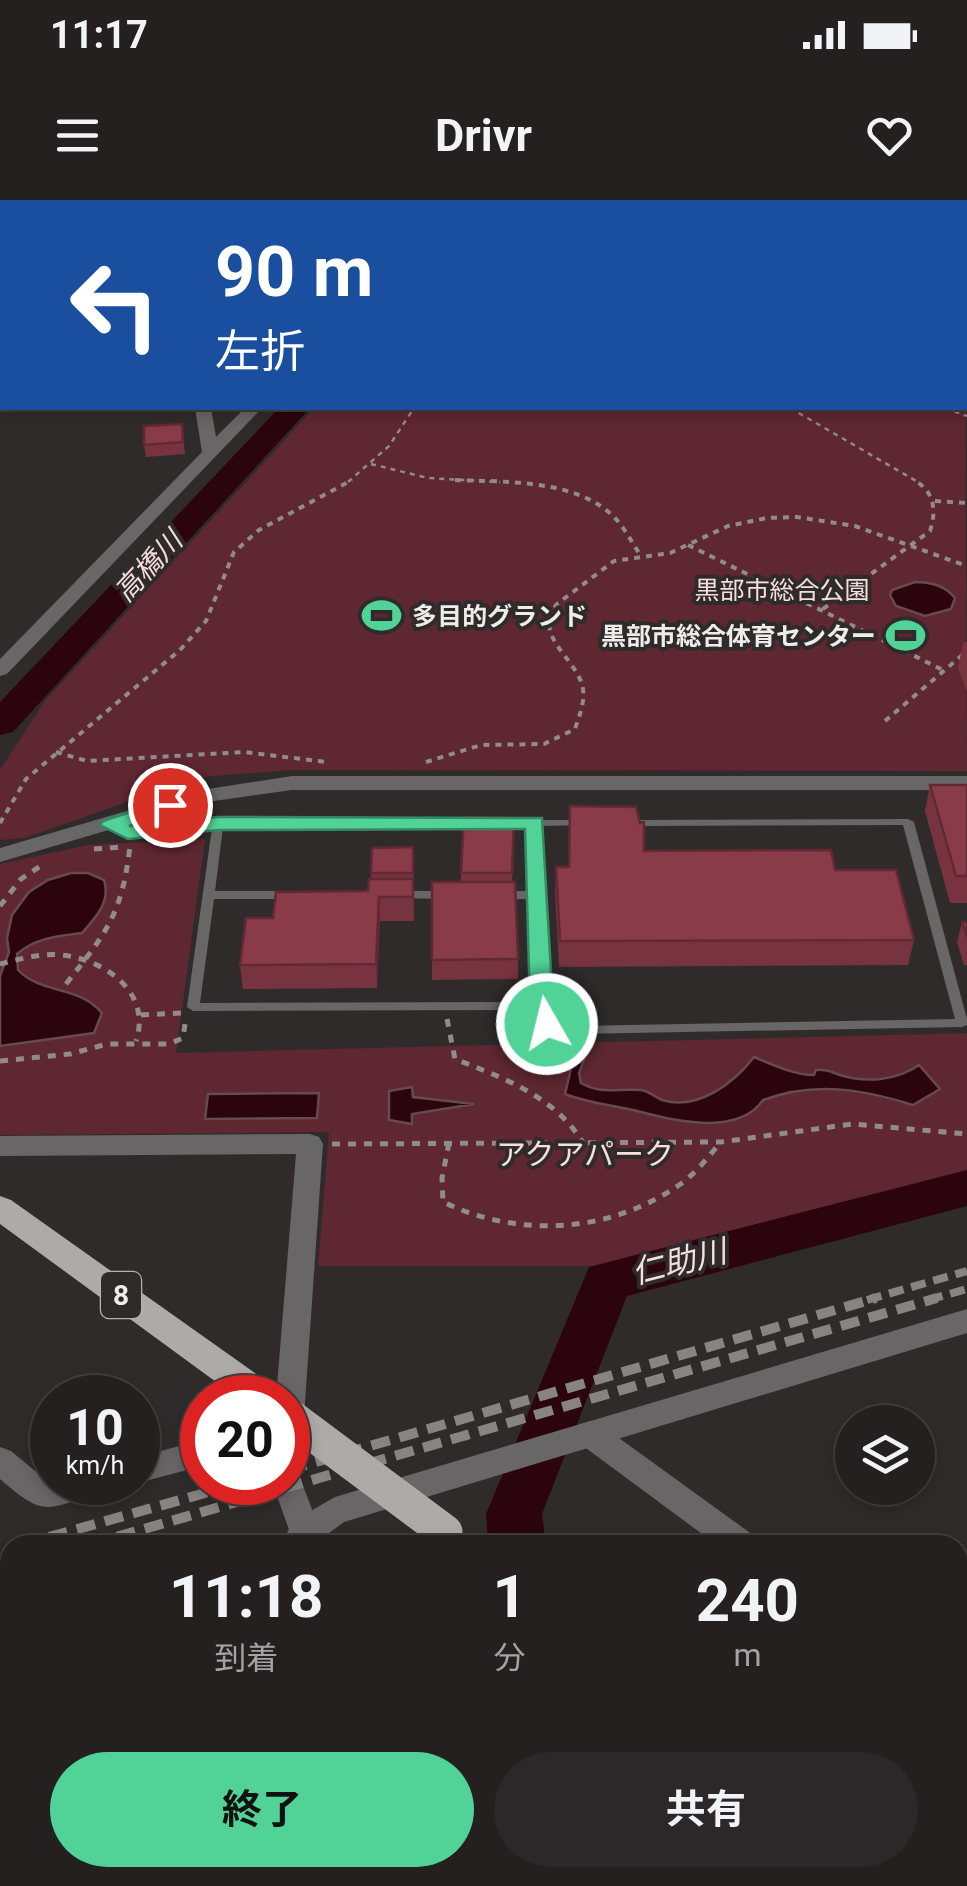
<!DOCTYPE html>
<html lang="ja">
<meta charset="utf-8">
<style>
:root{--surface:#242020;--page:#2c2829;--text:#f1f3f6;--muted:#a3a3a5;--line:#413e3e;--accent:#51d398}
body{margin:0;font-family:Roboto,"Noto Sans JP",sans-serif;background:var(--page);color:var(--text);height:100vh;display:flex;flex-direction:column;font-size:38px;white-space:nowrap}
*{box-sizing:border-box;margin:0}
p{font-size:32px;color:var(--muted)}
.icon{flex:none;width:55px;height:55px;fill:none;stroke:currentColor;stroke-width:2;stroke-linecap:round;stroke-linejoin:round}
.map{position:relative;flex:1;overflow:hidden}
.side{position:absolute;left:0px;top:1335px;width:968px;height:352px;display:flex;flex-direction:column;background:var(--surface);border-radius:30px 30px 0 0;box-shadow:0 5px 15px #0003,0 0 0 2px var(--line)}
.side>*{flex:none}
.guide{position:absolute;left:0px;top:0px;width:968px;height:210px;box-shadow:0 5px 15px #0003,0 0 0 2px var(--line);background:#1a4fa0;color:#fff;overflow:hidden}
.controls{position:absolute;left:835px;top:1205px;display:grid;gap:20px}
.controls a{display:grid;place-items:center;width:100px;height:100px;border-radius:50%;background:var(--surface);box-shadow:0 5px 15px #0003,0 0 0 2px var(--line);font-size:50px}
.speed{position:absolute;left:30px;top:1175px;display:flex;gap:20px;font-size:50px;font-weight:700;text-align:center}
.speed>*{display:grid;place-content:center;width:130px;height:130px;border-radius:50%;background:var(--surface);box-shadow:0 5px 15px #0003,0 0 0 2px var(--line);line-height:1}
.speed small{font-size:25px;font-weight:400}
.speed .limit{border:15px solid #d22;background:#fff;color:#111}
.pin{position:absolute;display:grid;place-items:center;width:85px;height:85px;color:#fff;margin:-42px;border:5px solid #fff;border-radius:50%;box-shadow:0 2px 10px #0007}
.me{position:absolute;width:110px;margin:-55px;rotate:352deg;stroke-linejoin:round;filter:drop-shadow(0 0 8px #0008)}
.turn{display:flex;align-items:center;gap:35px;height:210px;padding:0 50px;font-size:45px}
.turn .icon{width:130px;height:130px;stroke-width:2.5}
.turn b{display:block;font-size:70px;line-height:85px}
.eta{display:flex;justify-content:space-evenly;align-items:center;height:170px;text-align:center}
.eta b{font-size:60px;font-weight:700;line-height:70px}
.cta{display:flex;gap:20px;margin-top:auto;padding:20px 50px}
.cta a{flex:1;height:115px;border-radius:60px;background:var(--accent);color:#111;font-size:40px;font-weight:700;line-height:115px;text-align:center}
.cta a+a{background:var(--page);color:var(--text)}
.status{display:flex;justify-content:space-between;align-items:center;height:70px;padding:0 50px;background:var(--surface);direction:ltr}
.status svg{height:28px;fill:currentColor}
header{display:flex;justify-content:space-between;align-items:center;height:130px;padding:0 50px;background:var(--surface);font-size:45px;font-weight:700}
.map>svg:first-child{display:block}
.green{fill:#5f2732}
.water{fill:#2b040d;stroke:#664a50;stroke-width:2.5}
.lines{fill:none;stroke-linecap:round;stroke-linejoin:round}
.river{fill:#2b040d;fill-rule:evenodd}
.path-far2{stroke:#908c8c;stroke-width:2.5;stroke-dasharray:5 5;stroke-linecap:butt}
.path-far1{stroke:#908c8c;stroke-width:4;stroke-dasharray:6 6;stroke-linecap:butt}
.path{stroke:#908c8c;stroke-width:5;stroke-dasharray:8 8;stroke-linecap:butt}
.service{fill:#686666;fill-rule:evenodd}
.minor{fill:#686666;fill-rule:evenodd}
.tertiary{fill:#686666;fill-rule:evenodd}
.trunk{fill:#afaaaa;fill-rule:evenodd}
.rail-far1{stroke:#888484;stroke-width:8;stroke-dasharray:15 8;stroke-linecap:butt}
.rail{stroke:#888484;stroke-width:10;stroke-dasharray:19 10;stroke-linecap:butt}
.trunk-bridge{stroke:#afaaaa;stroke-width:35}
.wall{fill:#773340}
.shaded-wall{fill:#612934}
.building{fill:#8a3b4a;stroke:#612934;stroke-width:2.5}
.route{fill:#51d398;stroke:#358963;stroke-width:2.5}
.labels{text-anchor:middle;stroke-width:8;stroke-linejoin:round;paint-order:stroke}
.far-park-label{font-size:25px;fill:#f6dddf;stroke:#302b2b}
.far-poi-label{font-size:25px;font-weight:bold;fill:#efecec;stroke:#302b2b;text-anchor:start}
.far-water-label{font-size:28px;font-style:italic;fill:#f6dde0;stroke:#302b2b}
.shield{fill:#302b2b;stroke:#b6b2b2;stroke-width:2.5}
.shield-label{font-size:28px;font-weight:bold;fill:#efecec}
.park-label{font-size:30px;fill:#f6dddf;stroke:#302b2b}
.water-label{font-size:32px;font-style:italic;fill:#f6dde0;stroke:#302b2b}
</style>
<div class="status"><b>11:17</b><svg viewBox="0 0 49 12"><path d="M0 12V9h3v3zM5 12V6h3v6zM10 12V3h3v9zM15 12V0h3v12zM26 1h20v11H26zM47 4h2v5h-2z"/></svg></div>
<header><svg class="icon" aria-label="menu" viewBox="0 0 24 24"><path d="M4 6h16M4 12h16M4 18h16"/></svg>Drivr<svg class="icon" aria-label="heart" viewBox="0 0 24 24"><path d="M12 20l-8-8c-3-5 5-10 8-4 3-6 11-1 8 4z"/></svg></header>
<div class="map">
<svg width="967" height="1686" viewBox="0 0 967 1686">
<rect width="100%" height="100%" fill="#302b2b"/>
<!-- green -->
<path class="green" d="M965,87l2,484 -674,-1 -94,7 -175,61 -24,2v-70l45,-69 269,-293h651z
M205,639l-29,214 791,-20v139l-365,94h-284l11,-134 -329,3v-271l88,-19z"/>
<!-- water -->
<path class="water" d="M915,382c15,0 30,3 40,16l-4,11 -26,7 -29,-10 -6,-11 2,-5z
M71,673h17l16,7c7,22 -8,37 -22,53 -24,3 -47,5 -65,21l1,16c24,25 61,15 84,43l-8,20 -94,13v-70l9,-24 -2,-14 5,-23 17,-23 19,-12z
M574,856h9l1,4 -5,13 2,10c21,12 37,5 60,7 8,1 14,7 21,10 36,11 72,-17 92,-43 19,8 40,18 60,18l2,-5c10,-1 15,2 24,5 26,8 56,6 79,-10l21,24 -27,16c-51,-16 -99,-24 -150,-5 -24,36 -88,21 -122,12 -27,-7 -50,-8 -76,-18z
M412,887l1,10 61,7 -62,10v10l-23,-4v-29z
M319,893l-2,25 -112,1 3,-25z"/>
<g class="lines">
<!-- river -->
<path class="river" d="M765,0h29l1,2h-29z
M965,72l2,1v16l-2,-1z
M279,208h31l-297,324 -13,3v-33z
M967,970v36l-340,90 -85,218 4,31h-58l-2,-31 103,-247z
M517,1678h65l2,8h-66z"/>
<!-- path-far2 -->
<path class="path-far2" d="M543,2l5,-2
M790,208l128,74
M945,208l22,8
M371,264l57,14 72,4
M348,282l41,-36 25,-38"/>
<!-- path-far1 -->
<path class="path-far1" d="M455,280c50,2 121,-1 159,37 11,11 18,26 27,39
M935,301l32,2
M688,345l255,125
M823,409l107,-78c7,-21 4,-40 -16,-51
M885,521l82,-70
M56,552l31,9 157,-9 82,10
M426,562l55,-17 63,-1 31,-15c4,-13 10,-26 8,-40 -5,-31 -52,-52 -26,-85l57,-43 56,-8 58,-27 39,-8 30,-1 58,9 112,40
M0,623l26,-44 154,-129 26,-29 28,-69 25,-22 93,-50"/>
<!-- path -->
<path class="path" d="M94,649l29,-2
M0,706l21,-27 24,-16
M0,764c20,-5 41,-11 62,-9 44,5 90,38 74,86
M66,784c41,-52 56,-70 64,-138
M141,815l42,-2
M447,819l8,40c48,19 100,37 128,84
M0,861l70,-7 37,-10h62l14,-6 3,-21
M449,943l-7,35 1,24c77,37 169,31 239,-19 15,-11 26,-26 38,-40
M332,944l389,-2 131,-18 115,10"/>
<!-- service -->
<path class="service" d="M908,619l6,3 53,197v6l-5,2 -386,7 -33,-7 -7,-17 -343,1 -6,-4 25,-179 -84,8 -24,-11 6,-3 19,7 89,-8 263,-1 6,3 -6,3 -258,1 -8,64h76l6,4 -6,4h-77l-14,104 335,-1 -3,-103h-31l-6,-4 6,-4h31l-2,-65h-29l-6,-3 6,-3h85l4,1 2,2 -2,2 -49,1 6,180 5,15 24,5 379,-7 -52,-194 -272,1 -6,-3 6,-3z
M401,691h45l6,4 -6,4 -49,-1 -2,-3z"/>
<!-- minor -->
<path class="minor" d="M410,0h14l1,2h-13z
M798,0h18l2,2h-18z
M0,10h2v8h-2z
M965,68h2v8h-2z
M195,208h16l5,29 29,-29h17l-255,266 -7,2v-17l202,-207z
M310,934l9,3 4,7 -20,287 -4,9 -11,4v-46h-12l20,-244 -296,2v-20z
M590,1221l11,4 152,110 5,10h-41l-138,-102 -4,-9 4,-9z
M202,1240v26l-64,17 -2,-1 2,-25z
M0,1247l11,4 35,29 6,-2v4h51l-4,10c-54,19 -55,25 -99,-13z
M288,1269l10,3 22,59 -5,10 -11,4 -11,-4 -21,-59h16z
M958,1486l9,3v36l-9,-3z
M0,1621l10,4v42l-10,4z"/>
<!-- tertiary -->
<path class="tertiary" d="M0,86h2v8h-2z
M292,576h675v14h-675l-92,13 -200,59v-14l195,-57z
M967,1109v24l-623,189 -31,23h-32l12,-24 42,-24z
M273,1678h36v8h-36z"/>
<!-- trunk -->
<path class="trunk" d="M0,996l11,4 265,188 4,10h-42l-238,-174z
M887,1678h48l4,8h-49z"/>
<!-- rail-far1 -->
<path class="rail-far1" d="M867,1100l100,-29
M928,1100l39,-11"/>
<!-- rail -->
<path class="rail" d="M288,1270l588,-172
M21,1345l223,-63
M89,1345l848,-247
M0,1371l10,-3"/>
<!-- trunk-bridge -->
<path class="trunk-bridge" d="M288,1215l157,117"/>
</g>
<!-- wall -->
<path class="wall" d="M0,0h163v1l194,1h-355v6h-2z
M182,224l3,30 -39,3 -2,-12z
M963,442h4v50l-9,-24z
M930,585h37v118h-17l-25,-92z
M570,606l74,45 191,19 79,70 -6,25 -349,2 -4,-74 1,-26h13z
M514,618l-2,64 6,77v20l-86,1v-20l29,-78v-9z
M413,647l1,74h-34l-3,67 -134,1 -3,-24 128,-74 3,-12 1,-31z
M962,722h5v43h-3l-7,-23z
M0,1491l10,2v109l-4,-1 -5,-11 2,-13 -3,-1z"/>
<!-- shaded-wall -->
<path class="shaded-wall" d="M379,697l1,24 -3,67 -1,-24z
M253,1678h4v8h-6z"/>
<!-- building -->
<path class="building" d="M13,0h150v1l23,-1h170l1,2h-344z
M182,224l1,18 -39,3v-19z
M930,585h37v91h-11z
M570,606l66,1 4,16 4,-1v29l187,-1 4,20h61l18,70 -354,1 -4,-74h13z
M464,617l50,1 -2,55h-51z
M413,647v26h-42l1,-25z
M369,679h44v18h-34l-3,67 -136,1 6,-47h27l3,-26 92,-1z
M432,682h83l3,77 -86,1z
M962,722h5v15z
M0,1491l10,2v98l-9,-1 4,-23 -5,-1z
M65,1678h188l-2,8h-188z"/>
<!-- route -->
<path class="route" d="M170,599l7,2v8l-48,17 89,-9 324,1 11,188 5,18 -3,5h-16l-9,-23 -5,-177 -307,1 -90,9 -28,-14 3,-4z"/>
<!-- icons -->
<defs>
<symbol id="stadium-bare" viewBox="-9 -9 18 18"><path d="M0-5a6.5 5 0 1 0 0 10a6.5 5 0 1 0 0-10ZM-3.5-1.8h7v3.6h-7Z" fill="#51d398" stroke="#302b2b" stroke-width="2.5" paint-order="stroke"/></symbol>
</defs>
<g fill-rule="evenodd">
<use href="#stadium-bare" x="354" y="388" width="55" height="55"/>
<use href="#stadium-bare" x="878" y="408" width="55" height="55"/>
</g>
<g class="labels">
<!-- far-park labels -->
<g class="far-park-label">
<text x="782" y="399">黒部市総合公園</text>
</g>
<!-- far-poi labels -->
<g class="far-poi-label">
<text x="412" y="425">多目的グランド</text>
<text x="876" y="445" text-anchor="end">黒部市総合体育センター</text>
</g>
<!-- far-water labels -->
<g class="far-water-label">
<text transform="translate(148 366) rotate(-47)" y="10">高橋川</text>
</g>
<!-- shield labels -->
<rect class="shield" x="101" y="1072" width="40" height="46" rx="8"/>
<g class="shield-label">
<text x="121" y="1105">8</text>
</g>
<!-- park labels -->
<g class="park-label">
<text x="585" y="965">アクアパーク</text>
</g>
<!-- water labels -->
<g class="water-label">
<text transform="translate(679 1062) rotate(-14)" y="11">仁助川</text>
</g>
</g>
</svg>
<div class="controls">
<a><svg class="icon" aria-label="layers" viewBox="0 0 24 24"><path d="M12 4l9 5-9 5-9-5zM3 14l9 5 9-5"/></svg></a>
</div>
<div class="speed"><div>10<small>km/h</small></div><div class="limit">20</div></div>
<div class="pin" style="left:170px;top:605px;background:#d93025"><svg class="icon" aria-label="arrive" viewBox="0 0 24 24"><path d="M6 21V4h12l-3 4 3 4H6"/></svg></div>
<svg class="me" style="left:547px;top:824px" viewBox="-20 -20 40 40"><circle r="17" fill="#51d398" stroke="#fff" stroke-width="3"/><path d="M0-11L8 9 0 5-8 9z" fill="#fff"/></svg>
<div class="guide">
<div class="turn"><svg class="icon" aria-label="left" viewBox="0 0 24 24"><path d="M17 20v-9H6M10 6l-5 5 5 5"/></svg><div><b>90 m</b>左折</div></div>
</div>
<section class="side">
<div class="eta">
<div><b>11:18</b><p>到着</p></div>
<div><b>1</b><p>分</p></div>
<div><b>240</b><p>m</p></div>
</div>
<div class="cta"><a>終了</a><a>共有</a></div>
</section>
</div>
